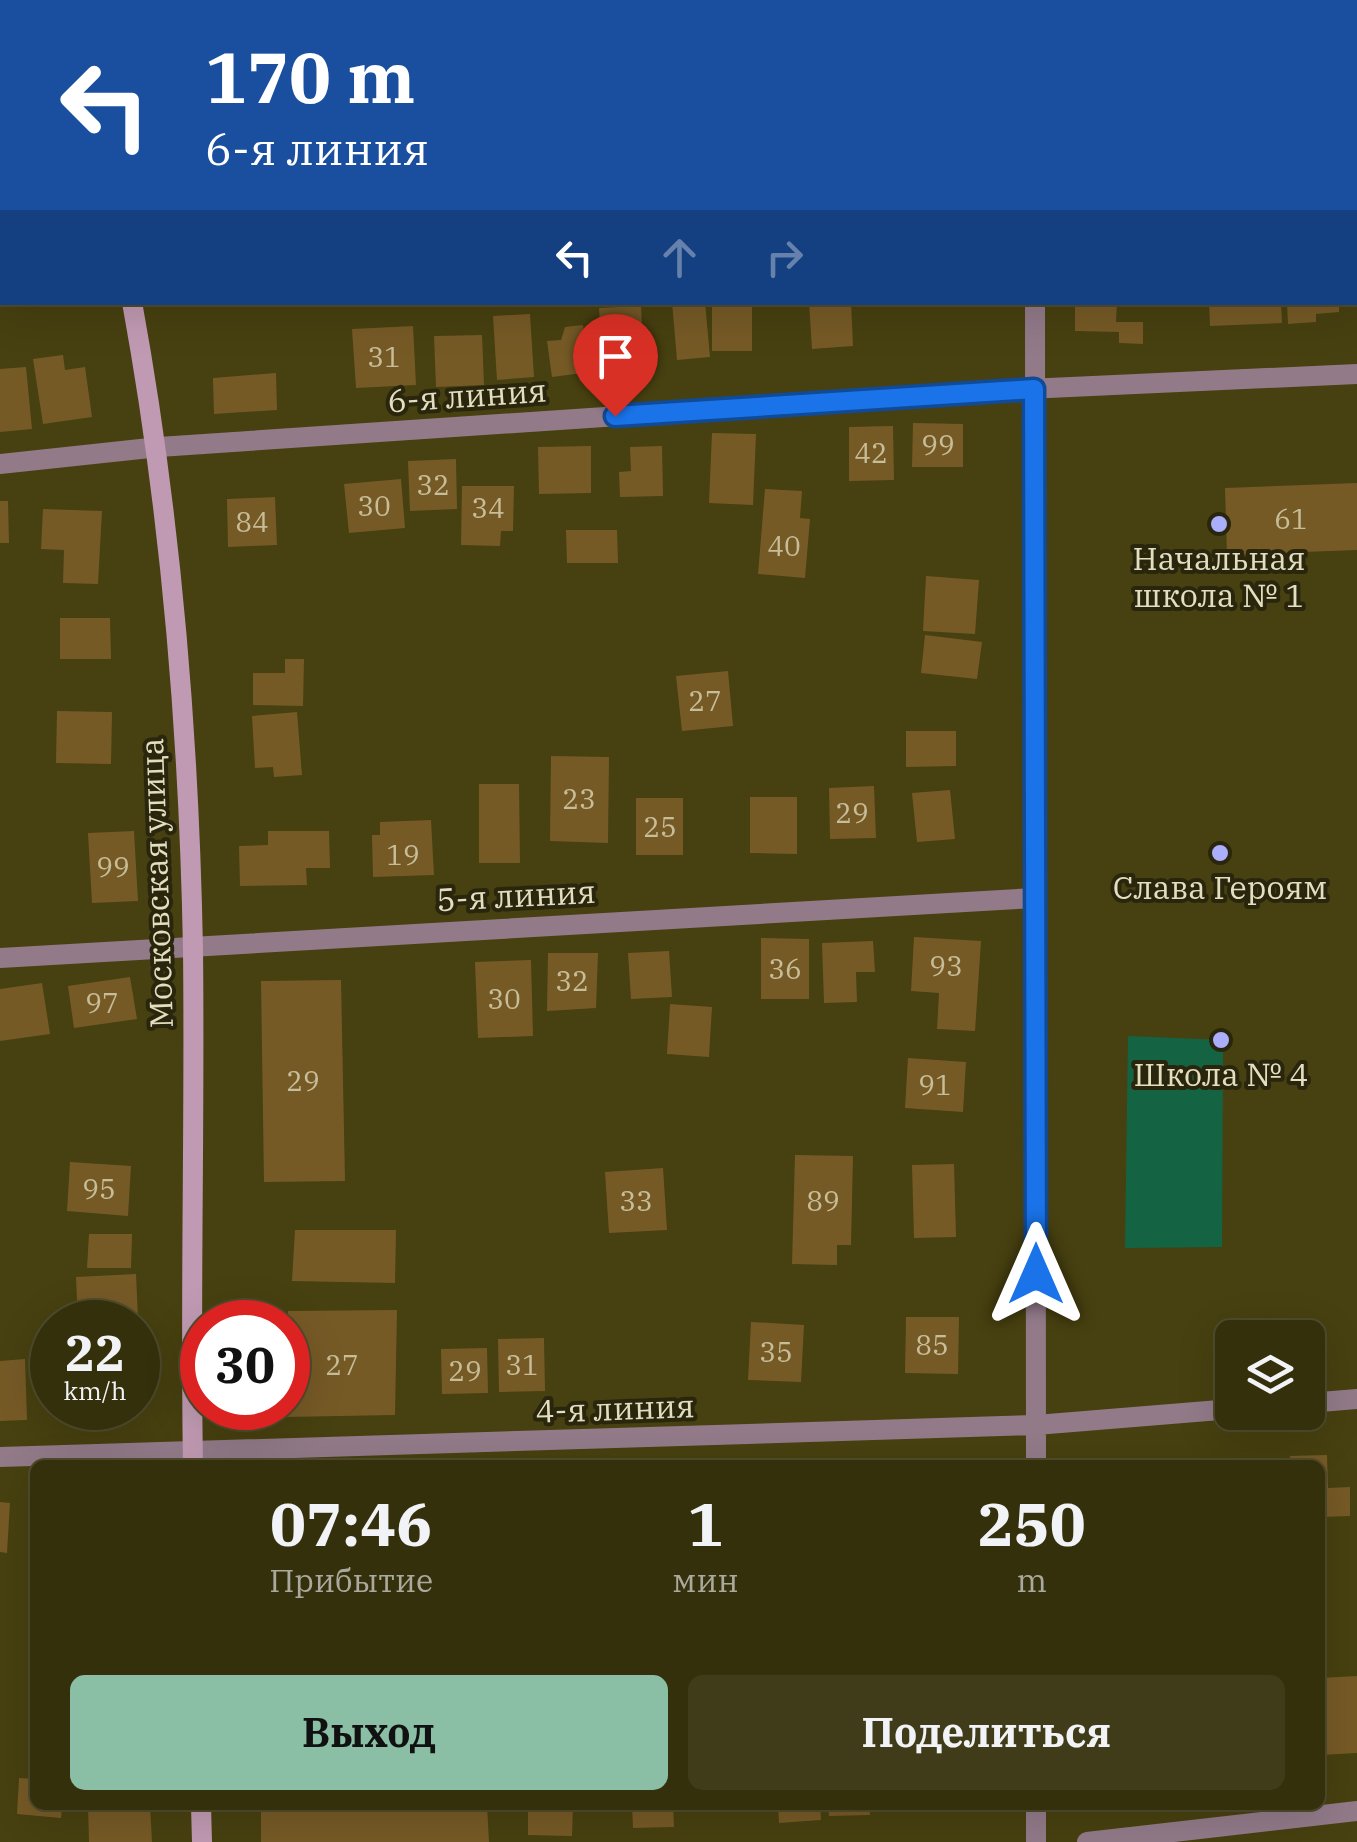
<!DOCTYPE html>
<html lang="ru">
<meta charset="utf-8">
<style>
:root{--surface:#35300c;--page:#403c1a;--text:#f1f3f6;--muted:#aaa99d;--line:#4f4b2d;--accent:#8abfa5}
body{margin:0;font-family:"IBM Plex Serif",serif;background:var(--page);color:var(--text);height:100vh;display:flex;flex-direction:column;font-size:38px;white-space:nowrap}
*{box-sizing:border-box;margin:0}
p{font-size:32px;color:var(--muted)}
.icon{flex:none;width:55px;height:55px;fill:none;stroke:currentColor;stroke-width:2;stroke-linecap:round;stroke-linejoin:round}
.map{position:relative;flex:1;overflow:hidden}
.panel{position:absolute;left:30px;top:1460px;width:1295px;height:350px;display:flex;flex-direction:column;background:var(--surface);border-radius:15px;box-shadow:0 10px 40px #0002,0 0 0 2px var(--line)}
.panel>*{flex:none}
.banner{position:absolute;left:0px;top:0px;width:1358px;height:305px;box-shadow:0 10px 40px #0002,0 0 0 2px var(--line);background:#1a4fa0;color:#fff;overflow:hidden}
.tools{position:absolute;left:1215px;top:1320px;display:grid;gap:20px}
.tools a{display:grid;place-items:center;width:110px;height:110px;border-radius:15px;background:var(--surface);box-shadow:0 10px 40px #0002,0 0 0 2px var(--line);font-size:50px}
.speed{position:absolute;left:30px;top:1300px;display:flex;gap:20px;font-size:50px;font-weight:700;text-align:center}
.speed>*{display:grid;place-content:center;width:130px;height:130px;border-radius:50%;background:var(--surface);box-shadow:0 10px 40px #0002,0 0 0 2px var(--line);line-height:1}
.speed small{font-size:25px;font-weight:400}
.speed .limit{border:15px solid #d22;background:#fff;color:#111}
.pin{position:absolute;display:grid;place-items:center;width:85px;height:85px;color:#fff;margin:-102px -42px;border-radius:50% 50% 50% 0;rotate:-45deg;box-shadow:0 0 10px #0007}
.pin .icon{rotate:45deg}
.me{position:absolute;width:110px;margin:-55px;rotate:0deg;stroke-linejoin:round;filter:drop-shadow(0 0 8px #0008)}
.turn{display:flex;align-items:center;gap:35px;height:210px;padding:0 40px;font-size:45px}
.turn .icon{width:130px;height:130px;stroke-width:2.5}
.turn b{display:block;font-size:70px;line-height:85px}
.lanes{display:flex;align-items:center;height:95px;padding:0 40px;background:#0003;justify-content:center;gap:50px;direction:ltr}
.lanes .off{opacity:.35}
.eta{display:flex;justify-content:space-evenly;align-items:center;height:170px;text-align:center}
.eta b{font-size:60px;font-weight:800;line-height:70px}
.primary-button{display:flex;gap:20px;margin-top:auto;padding:20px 40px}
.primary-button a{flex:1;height:115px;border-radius:15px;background:var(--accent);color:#111;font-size:40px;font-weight:800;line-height:115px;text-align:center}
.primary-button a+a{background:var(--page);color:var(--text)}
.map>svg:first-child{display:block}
.green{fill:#146443}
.building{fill:#765a26}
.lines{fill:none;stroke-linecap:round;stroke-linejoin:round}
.street{stroke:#927a89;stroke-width:20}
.secondary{stroke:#c09ab2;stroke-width:20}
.route-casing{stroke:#114b97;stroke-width:25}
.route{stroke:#1a73e8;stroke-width:18}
.poi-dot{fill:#abaffb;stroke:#2a260d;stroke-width:4}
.labels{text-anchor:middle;stroke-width:8;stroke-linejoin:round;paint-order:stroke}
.number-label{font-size:28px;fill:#c7bd99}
.street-label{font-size:32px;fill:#e2debf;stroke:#2a260d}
.poi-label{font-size:32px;fill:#e2debf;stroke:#2a260d}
</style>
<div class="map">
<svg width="1357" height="1842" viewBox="0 0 1357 1842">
<rect width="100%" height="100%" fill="#474010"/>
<!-- green -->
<path class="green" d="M1128,1036l95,4 -1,207 -97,1z"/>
<!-- building -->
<path class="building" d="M672,302h33l5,55 -33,3z
M712,302h40v49h-40z
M809,302h42l2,44 -41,3z
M1075,302h42l-1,20h27v22l-24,-1v-11l-44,-1z
M1209,302h72l1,21 -72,3z
M1287,302h52v10l-23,2v8l-28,2z
M641,306l3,61 -42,2 -3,-61z
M530,314l4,63 -37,3 -4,-64z
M583,325l7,47 -38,5 -5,-36 14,-1 4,-13z
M413,326l3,59 -60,3 -4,-59z
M482,335l2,50 -48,2 -2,-51z
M63,355l2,15 20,-3 7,50 -49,7 -10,-65z
M26,367l6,62 -32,3v-63z
M276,373l1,37 -63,4 -1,-36z
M913,423l50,1v43h-51z
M893,426l1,54 -45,1v-54z
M712,433l44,1 -3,71 -44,-2z
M591,446v47l-52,1 -1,-47z
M662,446l1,50 -43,1 -1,-25 12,-1 -1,-24z
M456,459l1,50 -47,2 -2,-50z
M401,479l4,49 -56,5 -5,-49z
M1357,483v67l-130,5 -2,-67z
M462,486h52l-1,45h-12l-1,15 -39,-1z
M765,489l37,2 -2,27 10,1 -5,59 -47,-4z
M275,497l2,48 -49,2 -1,-48z
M0,501h8l1,42h-9z
M43,509l59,2 -4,73 -35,-1 1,-33 -23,-1z
M566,530h51l1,33h-51z
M926,576l53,4 -4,54 -52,-3z
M60,618h50l1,41h-51z
M925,635l57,7 -5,37 -56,-6z
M285,659h19l-1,47 -50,-1v-32h32z
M728,671l5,55 -51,5 -6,-55z
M57,711l55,1 -1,52 -55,-1z
M297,712l5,63 -28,2 -1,-10 -18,1 -3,-52z
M906,731h50v35l-50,1z
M551,756l58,1 -1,86 -58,-2z
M479,784h40l1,79h-41z
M874,786l2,52 -46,1 -1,-51z
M950,790l5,49 -38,3 -5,-49z
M750,797h47v57l-47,-1z
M636,798h47v57h-47z
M431,820l3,55 -61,2 -1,-42h8v-13z
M134,831l4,70 -46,2 -4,-70z
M268,831h61l1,37h-24l1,17 -67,1 -1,-40 29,-1z
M914,937l67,4 -6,90 -38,-2 2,-36 -28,-2z
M761,938l48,1v60h-48z
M873,941l2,31h-19l1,30 -33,1 -2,-60z
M669,951l3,46 -41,2 -3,-46z
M548,953h50l-2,55 -49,3z
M531,960l2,76 -55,2 -3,-76z
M130,977l7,42 -63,9 -6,-42z
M341,980l4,201 -81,1 -3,-201z
M42,983l8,51 -50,7v-52z
M670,1004l42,3 -3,50 -42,-3z
M908,1058l58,4 -3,50 -58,-4z
M795,1155l58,1 -2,89h-14v20l-45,-1z
M70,1162l61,4 -3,50 -61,-5z
M954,1164l2,73 -42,1 -2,-73z
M663,1168l4,62 -58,3 -4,-61z
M295,1230h101l-1,53 -103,-2z
M89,1234h43l-1,34h-44z
M136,1274l2,45 -60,3 -2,-45z
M397,1310l-2,105 -110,2 3,-106z
M906,1317h53l-1,57 -53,-1z
M751,1322l53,3 -3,57 -53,-2z
M544,1338l1,53 -46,1 -1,-53z
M487,1348l1,45 -46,1 -1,-45z
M25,1359l2,61 -27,1v-60z
M1327,1455l1,33 22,-1v29l-30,1v-52h-29l-1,-9z
M879,1458l1,7h-69v-3z
M0,1502l10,1 -3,50 -7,-1z
M1357,1676v77l-37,2v-77z
M19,1778l16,1v26h27l-1,13 -44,-4z
M88,1805h62l2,37h-63z
M261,1805h226l2,37h-228z
M528,1805h45l-1,31 -44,-1z
M632,1805h41l1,22 -41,1z
M778,1805h42l1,15 -42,3z
M828,1805h41l1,10 -41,1z
M893,1805h68v6l-68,1z"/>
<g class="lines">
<!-- street -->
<path class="street" d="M1034,0v2
M1035,302l1,1163
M0,464l159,-17 846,-57 352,-16
M0,958l1035,-60
M1308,1403l49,-4
M0,1457l1036,-32 196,-16
M1036,1805v37
M1087,1842l270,-31"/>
<!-- secondary -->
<path class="secondary" d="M50,0l1,2
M132,302c39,213 57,431 61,648 2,172 -3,343 0,515
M201,1805l1,37"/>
</g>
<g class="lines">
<defs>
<path id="route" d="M615,416l419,-27 2,885"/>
</defs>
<!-- route casing -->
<use href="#route" class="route-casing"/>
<!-- route -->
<use href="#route" class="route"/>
</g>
<!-- markers -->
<g class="poi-dot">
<circle cx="1219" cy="524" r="10"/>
<circle cx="1220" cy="853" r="10"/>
<circle cx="1221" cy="1040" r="10"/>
</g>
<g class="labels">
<!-- number labels -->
<g class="number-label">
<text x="384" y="367">31</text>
<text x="938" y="455">99</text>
<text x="871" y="463">42</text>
<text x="433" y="495">32</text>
<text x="374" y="516">30</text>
<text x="488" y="518">34</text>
<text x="1291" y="529">61</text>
<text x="252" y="532">84</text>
<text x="784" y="556">40</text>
<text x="705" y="711">27</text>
<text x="579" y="809">23</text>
<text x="852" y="823">29</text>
<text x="660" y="837">25</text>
<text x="403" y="865">19</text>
<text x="113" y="877">99</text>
<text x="946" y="976">93</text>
<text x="785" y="979">36</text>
<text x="572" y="991">32</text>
<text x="504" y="1009">30</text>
<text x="102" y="1013">97</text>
<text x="303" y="1091">29</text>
<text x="935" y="1095">91</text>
<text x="99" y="1199">95</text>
<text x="636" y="1211">33</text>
<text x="823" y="1211">89</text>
<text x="932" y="1355">85</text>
<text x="776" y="1362">35</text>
<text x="342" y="1375">27</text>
<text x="522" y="1375">31</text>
<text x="465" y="1381">29</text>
</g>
<!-- street labels -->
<g class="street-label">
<text transform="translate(467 396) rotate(-4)" y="11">6-я линия</text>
<text transform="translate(157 883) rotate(-92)" y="11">Московская улица</text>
<text transform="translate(516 896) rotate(-3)" y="11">5-я линия</text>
<text transform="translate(615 1409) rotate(-2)" y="11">4-я линия</text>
</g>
<!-- poi labels -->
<g class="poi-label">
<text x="1219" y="570">Начальная<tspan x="1219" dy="37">школа № 1</tspan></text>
<text x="1220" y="899">Слава Героям</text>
<text x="1221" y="1086">Школа № 4</text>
</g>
</g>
</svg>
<div class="tools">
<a><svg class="icon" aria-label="layers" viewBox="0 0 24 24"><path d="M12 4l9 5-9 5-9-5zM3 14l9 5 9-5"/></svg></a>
</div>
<div class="speed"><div>22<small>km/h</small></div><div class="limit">30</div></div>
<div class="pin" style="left:615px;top:416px;background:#d93025"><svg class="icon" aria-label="arrive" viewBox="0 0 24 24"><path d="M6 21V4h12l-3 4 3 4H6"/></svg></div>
<svg class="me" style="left:1036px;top:1274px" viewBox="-20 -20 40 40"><path d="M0-17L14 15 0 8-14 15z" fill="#1a73e8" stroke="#fff" stroke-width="4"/></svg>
<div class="banner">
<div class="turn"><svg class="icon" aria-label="left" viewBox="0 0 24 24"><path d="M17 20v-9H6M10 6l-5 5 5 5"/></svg><div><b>170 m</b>6-я линия</div></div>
<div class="lanes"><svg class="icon" aria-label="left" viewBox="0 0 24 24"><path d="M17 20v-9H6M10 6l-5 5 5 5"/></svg><svg class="icon off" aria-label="ahead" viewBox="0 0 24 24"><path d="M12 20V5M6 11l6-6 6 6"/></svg><svg class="icon off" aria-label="right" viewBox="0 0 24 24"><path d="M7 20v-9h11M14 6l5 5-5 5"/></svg></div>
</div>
<section class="panel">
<div class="eta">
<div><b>07:46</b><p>Прибытие</p></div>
<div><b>1</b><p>мин</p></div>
<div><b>250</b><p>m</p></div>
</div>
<div class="primary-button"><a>Выход</a><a>Поделиться</a></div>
</section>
</div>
